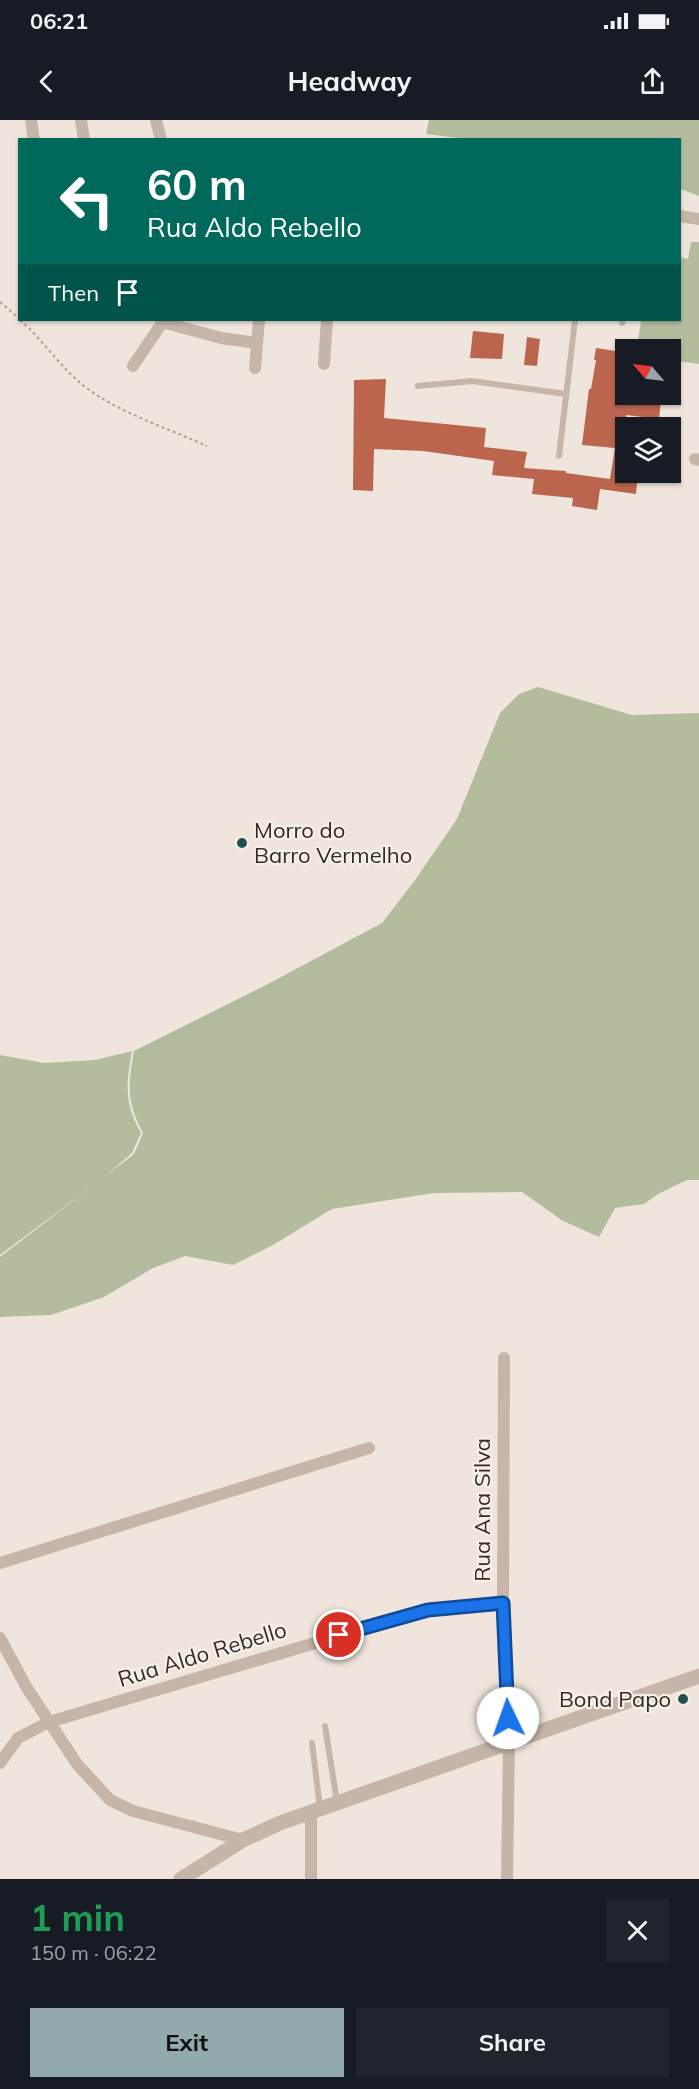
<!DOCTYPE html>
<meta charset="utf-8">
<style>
:root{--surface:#171b24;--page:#20242c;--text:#f1f3f6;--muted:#9ea1a6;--accent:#93aaac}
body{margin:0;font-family:Mulish,sans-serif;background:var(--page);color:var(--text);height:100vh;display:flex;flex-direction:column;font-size:22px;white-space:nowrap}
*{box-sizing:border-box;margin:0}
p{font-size:20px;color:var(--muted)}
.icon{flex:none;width:33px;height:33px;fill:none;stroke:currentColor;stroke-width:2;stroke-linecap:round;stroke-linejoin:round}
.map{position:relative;height:1759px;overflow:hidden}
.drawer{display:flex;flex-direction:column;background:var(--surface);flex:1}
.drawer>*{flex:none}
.top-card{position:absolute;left:18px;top:18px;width:663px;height:183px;border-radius:0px;box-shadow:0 2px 4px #0004;background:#00695c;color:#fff;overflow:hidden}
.needle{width:39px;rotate:298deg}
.tools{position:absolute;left:615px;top:219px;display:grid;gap:12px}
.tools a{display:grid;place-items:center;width:66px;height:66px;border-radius:0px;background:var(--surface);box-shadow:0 2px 4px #0004;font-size:30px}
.pin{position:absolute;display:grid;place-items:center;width:51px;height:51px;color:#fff;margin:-26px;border:3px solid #fff;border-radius:50%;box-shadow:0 2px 6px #0007}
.me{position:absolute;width:66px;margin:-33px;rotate:357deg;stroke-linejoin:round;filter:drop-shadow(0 0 4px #0008)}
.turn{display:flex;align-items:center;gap:21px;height:126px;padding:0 30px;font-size:27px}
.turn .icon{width:78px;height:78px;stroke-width:2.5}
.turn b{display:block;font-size:42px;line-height:51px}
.then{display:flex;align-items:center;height:57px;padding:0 30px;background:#0003;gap:12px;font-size:22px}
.round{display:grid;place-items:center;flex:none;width:63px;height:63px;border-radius:0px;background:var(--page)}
.summary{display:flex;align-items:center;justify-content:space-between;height:102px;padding:0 30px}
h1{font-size:36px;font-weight:700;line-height:45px;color:#1e9e55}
.cta{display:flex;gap:12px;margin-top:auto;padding:12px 30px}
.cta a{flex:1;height:69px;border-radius:0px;background:var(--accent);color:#111;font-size:24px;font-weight:700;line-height:69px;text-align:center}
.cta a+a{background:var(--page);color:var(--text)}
.status{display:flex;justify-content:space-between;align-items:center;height:42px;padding:0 30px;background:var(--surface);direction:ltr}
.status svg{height:16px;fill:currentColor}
header{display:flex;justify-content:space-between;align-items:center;height:78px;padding:0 30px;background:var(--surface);font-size:27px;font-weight:700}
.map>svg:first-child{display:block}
.green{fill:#b3bd9d}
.building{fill:#bb654e}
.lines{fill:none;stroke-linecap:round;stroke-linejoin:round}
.path{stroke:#b29f93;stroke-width:2;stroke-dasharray:3 3;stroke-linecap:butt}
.service{stroke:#c6b5a9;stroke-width:6}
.minor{stroke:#c6b5a9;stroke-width:12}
.tertiary{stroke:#c6b5a9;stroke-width:15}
.route-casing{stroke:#114b97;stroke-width:15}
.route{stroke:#1a73e8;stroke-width:10}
.poi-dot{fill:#215051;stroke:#f7f0e7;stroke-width:2}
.labels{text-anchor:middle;stroke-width:4.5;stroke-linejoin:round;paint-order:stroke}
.poi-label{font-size:22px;fill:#342b28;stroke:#f7f0e7;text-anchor:start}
.street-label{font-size:22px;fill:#342b28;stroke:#f7f0e7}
</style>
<div class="status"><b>06:21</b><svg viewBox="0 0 49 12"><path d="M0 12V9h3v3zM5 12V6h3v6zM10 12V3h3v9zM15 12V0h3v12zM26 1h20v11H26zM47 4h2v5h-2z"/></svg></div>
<header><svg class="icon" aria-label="back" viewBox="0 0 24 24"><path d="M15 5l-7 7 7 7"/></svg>Headway<svg class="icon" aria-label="share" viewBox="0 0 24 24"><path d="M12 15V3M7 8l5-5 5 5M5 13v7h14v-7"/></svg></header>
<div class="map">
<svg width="699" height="1759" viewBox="0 0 699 1759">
<rect width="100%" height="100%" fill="#efe5dc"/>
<!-- green -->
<path class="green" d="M429,0h270v76l-19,-7v-49h-205l-49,-6z
M691,122h8v122l-28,-4 -1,-10 -33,-1 4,-29h39v-63l8,2z
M538,567l94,28 67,-2v467h-12l-27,13 -16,11 -29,4 -16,29 -36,-16 -41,-29 -88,1 -102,16 -59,36 -40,20 -48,-9 -32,12 -49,29 -53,18 -51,2v-60l134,-103 9,-21c-17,-32 -15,-48 -9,-82l132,-66 116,-62 33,-43 42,-61 43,-106 19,-19z
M132,931c-6,33 -8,52 9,82l-9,20 -29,25 -103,77v-200l44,8 51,-3z"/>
<!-- building -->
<path class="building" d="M473,211l31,3 -2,25 -32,-1z
M527,217l13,2 -3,27 -13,-1z
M596,228l26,4 -6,43 45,5 -2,19 -33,-4v57h12l-2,22 -36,-5 -3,21 -25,-4 1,-8 -41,-4 2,-15 -42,-4 2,-14 -71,-10 -49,-2 -1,42 -20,-1 1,-110 32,-1 -2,39 102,10 -2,19 43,5 -3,16 42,3v2l44,6 5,-31 -33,-3 7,-56h2l5,-29h-2z"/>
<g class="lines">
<!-- path -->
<path class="path" d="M0,182l20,17
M20,200c23,20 40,47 65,67 35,26 82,41 122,59"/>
<!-- service -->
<path class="service" d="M622,203l1,-3
M418,266l54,-5 94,13
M559,336l16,-136
M325,1606l12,76
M312,1623l8,65"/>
<!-- minor -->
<path class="minor" d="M31,0l3,20
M81,0l3,20
M156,0l5,20
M680,96l19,3
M162,202l59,16 36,5
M324,244l3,-44
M133,246l31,-46
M255,248l4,-48
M695,339l4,1
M504,1238l-1,245 6,138 -2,138
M0,1443l369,-115
M0,1518l27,50 50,76 33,36 23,11 110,29
M0,1643l18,-25 31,-16 357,-106 22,-6 75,-7
M311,1759v-67"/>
<!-- tertiary -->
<path class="tertiary" d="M181,1759l62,-39 37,-17 419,-147"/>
</g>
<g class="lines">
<defs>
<path id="route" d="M339,1515l89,-25 75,-7 5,115"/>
</defs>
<!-- route casing -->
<use href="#route" class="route-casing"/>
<!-- route -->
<use href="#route" class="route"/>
</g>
<!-- markers -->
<g class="poi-dot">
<circle cx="242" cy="723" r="6"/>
<circle cx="683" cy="1579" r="6"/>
</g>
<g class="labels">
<!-- poi labels -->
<g class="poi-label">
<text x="254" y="718">Morro do<tspan x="254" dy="25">Barro Vermelho</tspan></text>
<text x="671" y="1587" text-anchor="end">Bond Papo</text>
</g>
<!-- street labels -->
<g class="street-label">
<text transform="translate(482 1390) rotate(-90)" y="8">Rua Ana Silva</text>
<text transform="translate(202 1534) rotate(-17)" y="8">Rua Aldo Rebello</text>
</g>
</g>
</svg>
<div class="tools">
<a><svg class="needle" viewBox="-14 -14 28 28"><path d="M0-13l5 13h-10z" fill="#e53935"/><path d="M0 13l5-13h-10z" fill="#9ea1a6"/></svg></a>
<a><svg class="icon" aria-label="layers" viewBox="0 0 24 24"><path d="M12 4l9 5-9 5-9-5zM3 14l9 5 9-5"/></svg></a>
</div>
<div class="pin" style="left:339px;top:1515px;background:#d93025"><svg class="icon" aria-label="arrive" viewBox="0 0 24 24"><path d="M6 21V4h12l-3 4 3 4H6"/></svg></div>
<svg class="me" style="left:508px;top:1598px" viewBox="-20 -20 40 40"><circle r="19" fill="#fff"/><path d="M0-13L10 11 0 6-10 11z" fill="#1a73e8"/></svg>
<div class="top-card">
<div class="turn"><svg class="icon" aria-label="left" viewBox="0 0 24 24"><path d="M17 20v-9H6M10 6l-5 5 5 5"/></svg><div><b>60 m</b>Rua Aldo Rebello</div></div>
<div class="then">Then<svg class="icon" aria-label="arrive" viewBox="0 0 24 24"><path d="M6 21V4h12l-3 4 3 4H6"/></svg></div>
</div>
</div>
<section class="drawer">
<div class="summary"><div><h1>1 min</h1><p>150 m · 06:22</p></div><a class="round"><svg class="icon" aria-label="close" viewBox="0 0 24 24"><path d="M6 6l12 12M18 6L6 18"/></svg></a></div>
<div class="cta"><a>Exit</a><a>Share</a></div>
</section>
